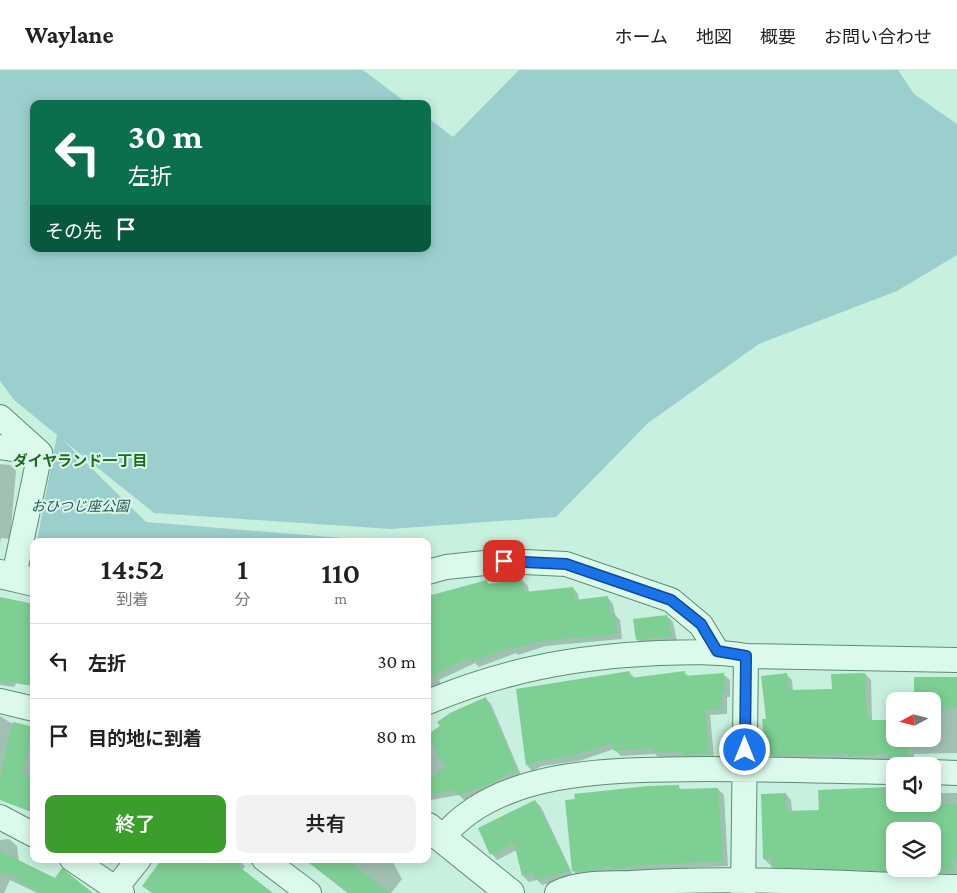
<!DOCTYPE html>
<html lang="ja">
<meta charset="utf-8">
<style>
:root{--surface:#fff;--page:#f2f2f2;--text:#222;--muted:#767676;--line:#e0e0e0;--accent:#3b9e2a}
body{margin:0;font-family:"Crimson Pro","Noto Sans JP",serif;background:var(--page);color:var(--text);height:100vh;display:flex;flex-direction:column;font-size:19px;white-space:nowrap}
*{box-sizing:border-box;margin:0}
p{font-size:16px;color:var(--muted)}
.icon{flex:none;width:28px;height:28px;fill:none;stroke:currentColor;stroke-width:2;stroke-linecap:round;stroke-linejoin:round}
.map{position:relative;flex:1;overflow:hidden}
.sheet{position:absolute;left:30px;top:468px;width:401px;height:325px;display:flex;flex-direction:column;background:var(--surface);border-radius:10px;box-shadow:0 2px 12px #0003}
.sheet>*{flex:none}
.guide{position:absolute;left:30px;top:30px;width:401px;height:152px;border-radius:10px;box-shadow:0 2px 12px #0003;background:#0b6e4f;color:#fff;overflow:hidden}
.needle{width:32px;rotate:263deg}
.tools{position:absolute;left:886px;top:622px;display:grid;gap:10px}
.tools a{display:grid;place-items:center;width:55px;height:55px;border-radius:10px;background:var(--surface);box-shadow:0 2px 12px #0003;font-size:25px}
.pin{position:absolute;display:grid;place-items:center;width:42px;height:42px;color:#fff;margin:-21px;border-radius:10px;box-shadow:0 2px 8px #0006}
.me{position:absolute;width:55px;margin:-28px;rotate:0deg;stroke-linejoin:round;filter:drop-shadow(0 0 4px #0008)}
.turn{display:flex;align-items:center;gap:18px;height:105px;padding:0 15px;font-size:22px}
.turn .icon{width:65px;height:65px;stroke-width:2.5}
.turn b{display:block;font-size:35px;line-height:42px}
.then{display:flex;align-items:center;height:48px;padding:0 15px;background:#0003;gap:10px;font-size:19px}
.eta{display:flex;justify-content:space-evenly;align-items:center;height:85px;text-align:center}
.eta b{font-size:30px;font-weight:600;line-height:35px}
.action{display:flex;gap:10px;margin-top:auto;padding:10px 15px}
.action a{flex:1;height:58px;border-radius:10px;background:var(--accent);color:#fff;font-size:20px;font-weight:600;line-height:58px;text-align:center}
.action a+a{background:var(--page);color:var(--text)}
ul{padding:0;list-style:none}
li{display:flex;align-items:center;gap:15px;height:75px;padding:0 15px;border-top:1px solid var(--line)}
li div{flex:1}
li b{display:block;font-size:19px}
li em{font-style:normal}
header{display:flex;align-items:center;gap:30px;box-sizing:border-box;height:70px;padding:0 25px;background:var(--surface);border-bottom:1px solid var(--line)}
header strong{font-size:24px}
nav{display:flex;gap:28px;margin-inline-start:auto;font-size:18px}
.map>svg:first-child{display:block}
.green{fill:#9bcfcd}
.shadow{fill:#0003;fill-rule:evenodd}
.building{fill:#7dcf93}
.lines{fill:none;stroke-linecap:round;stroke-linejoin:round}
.minor-casing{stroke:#5c8d6f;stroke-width:26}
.tertiary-casing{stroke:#5c8d6f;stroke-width:30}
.minor{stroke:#dcfaec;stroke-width:24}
.tertiary{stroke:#dcfaec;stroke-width:28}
.route-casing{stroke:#114b97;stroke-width:12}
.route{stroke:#1a73e8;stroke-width:9}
.labels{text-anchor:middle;stroke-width:4;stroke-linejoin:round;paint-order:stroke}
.park-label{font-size:14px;font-style:italic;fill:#26545a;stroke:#d8f7e9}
.neighbourhood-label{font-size:15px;font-weight:bold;fill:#1e6b23;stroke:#d8f7e9}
</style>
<header>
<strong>Waylane</strong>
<nav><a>ホーム</a><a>地図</a><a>概要</a><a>お問い合わせ</a></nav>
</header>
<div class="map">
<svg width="957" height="823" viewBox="0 0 957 823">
<rect width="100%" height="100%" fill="#c8f0de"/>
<!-- green -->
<path class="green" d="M0,0h363l45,34h-374v145h394v-131l25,19 66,-67h379l16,24 43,30v131l-60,36 -138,53 -111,79 -92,94 -165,12 -237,-16 -91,-73 83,82 234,19h-343l20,-106 -43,-35 -14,-19z"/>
<!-- shadow -->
<path class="shadow" d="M0,394l10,1 6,6 -6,68 -9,-1 -1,6z
M522,510l6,6 1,7 44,-5 5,6 1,7 29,-3 5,6 2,11 5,5 2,19 -76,7 -28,9 -2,-2 -37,14 -4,-4 -36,17 3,6 -14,5v-100l4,5 54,-14 4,3z
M0,529l34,11v77l-15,-8 -5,8 -14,-2z
M667,546l6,6 4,19 -34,5 -5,-6z
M684,602l5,5 35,-2 6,5v17h-3v17l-17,1 4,43 -25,3 -4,-5 -25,3 -5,-5 -34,2 -7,-7 -35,12 -37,5 -10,5 -5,-6 102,-92 6,5z
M786,604l6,6 1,11 40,-1 32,-16 6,6 1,41h23v18h37v-38h-16l-1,-22 42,-1v75l-43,1v8l-19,1 -3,-3 -37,1 -2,-2 -76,2 -11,-13 1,-28z
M486,629l5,5 30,71 -20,12 -37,13 -5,-5 -28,5 -3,-3v-61z
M0,646l11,7 23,6v74l-34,-4z
M678,716l4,4 36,-1 6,6 4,71 -68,3v4l-81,4 -6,-6z
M888,718l7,6v10h37v-11h25v85l-179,-6 -14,-13 22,-65 5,6 1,12 28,-1zM895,761h37v38h-37z
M535,731l6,6 33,70 -32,8 -5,-5 -8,2 -6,-6 -6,-26 -20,10 -5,-6z
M9,769l8,7 2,16 70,31h-52l-27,-13 -6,13h-4v-53z
M104,789h12l-4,5z
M170,789h67l8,7 -3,5 29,22h-119z
M304,789h87l11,20 -11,14h-43z"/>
<!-- building -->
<path class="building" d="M522,509l2,13 49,-5 2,13 33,-4 2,17h5l2,21 -77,7 -29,8 -1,-2 -38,15 -2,-5 -42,21v-82l59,-16 1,4z
M0,527l34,7v82l-34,-5z
M667,545l5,21 -36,4 -3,-21z
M630,601l1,7 54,-7v5l39,-3 1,19h-3v17l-17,1 4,43 -27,2v-4l-29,2v-5l-39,3 -3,-8 -39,13 -36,5 -10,5 -10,-77z
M787,603l2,17 43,-1 -1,-15 34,-1 2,45h4v2h24v19h14v18h-21v-3l-40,2v-2l-78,2v-8l-5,1 -3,-30h4l-5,-43z
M914,607h43v31l-25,1v-8h-18z
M486,627l31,73 -21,10v2l-39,13 -3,-5 -26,5v-15l18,-13 -18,-29v-4l12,-8 -3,-4 13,-9z
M13,652l21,5 -12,46 12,6v34l-34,-13v-23z
M679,715v4l39,-1 5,73 -80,4 -32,4v-3l-21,5h-18l-7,-71 10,-1 -1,-5 74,-8z
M889,717v17h68v56h-4l1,11 -22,1v-52l-37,1v50l-124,-4v-8h-8l-2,-65 25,-1 1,18 32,-1 -1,-20z
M535,730l35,71 -35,9 -1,-7 -12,3 -8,-33 -24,12 -12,-27z
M0,781l55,27 7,-10 31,25h-51l-26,-12 2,-4 -18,-5z
M162,789h79l-4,6 36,28h-121l-10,-7z
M304,789h43l43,34h-42z"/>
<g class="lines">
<defs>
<path id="minor" d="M0,347l40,36 -26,123
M0,377l40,6
M428,502l18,-5 58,-6 62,3 105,36 30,25 16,26
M0,631l34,8
M428,632c77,-32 146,-45 230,-49 30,-1 58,-2 88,3l211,4
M932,702l25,1
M0,747l34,18
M442,768c58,-72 180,-68 263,-69 63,0 127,2 190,3
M72,789l50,34
M264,789l45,34
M112,823l27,-34
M557,823c22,-11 49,-9 74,-10 108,-7 218,1 326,4
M743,823l3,-237"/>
<path id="tertiary" d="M0,504l34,8
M428,757l82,66"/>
</defs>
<!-- minor casing -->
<use href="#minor" class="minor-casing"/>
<!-- tertiary casing -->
<use href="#tertiary" class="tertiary-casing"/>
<!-- minor -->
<use href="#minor" class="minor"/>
<!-- tertiary -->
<use href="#tertiary" class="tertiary"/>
</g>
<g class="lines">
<defs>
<path id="route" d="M504,491l62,3 105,36 30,24 16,27 29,5 -1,94"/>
</defs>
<!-- route casing -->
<use href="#route" class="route-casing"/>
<!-- route -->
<use href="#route" class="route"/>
</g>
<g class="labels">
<!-- park labels -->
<g class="park-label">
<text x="80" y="441">おひつじ座公園</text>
</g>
<!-- neighbourhood labels -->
<g class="neighbourhood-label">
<text x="80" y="396">ダイヤランド一丁目</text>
</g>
</g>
</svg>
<div class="tools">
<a><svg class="needle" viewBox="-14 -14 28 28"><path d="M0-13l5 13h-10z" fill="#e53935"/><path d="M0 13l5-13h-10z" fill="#767676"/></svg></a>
<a><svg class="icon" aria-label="sound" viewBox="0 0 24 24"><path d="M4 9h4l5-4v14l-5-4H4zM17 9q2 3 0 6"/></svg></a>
<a><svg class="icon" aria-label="layers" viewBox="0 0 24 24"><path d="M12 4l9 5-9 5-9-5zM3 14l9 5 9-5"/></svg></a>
</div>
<div class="pin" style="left:504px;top:491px;background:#d93025"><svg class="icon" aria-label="arrive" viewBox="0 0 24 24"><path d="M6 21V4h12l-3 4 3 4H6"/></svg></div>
<svg class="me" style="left:745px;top:680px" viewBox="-20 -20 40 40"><circle r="17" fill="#1a73e8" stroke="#fff" stroke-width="3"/><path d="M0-11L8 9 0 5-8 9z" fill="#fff"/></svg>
<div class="guide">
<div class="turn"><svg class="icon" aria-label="left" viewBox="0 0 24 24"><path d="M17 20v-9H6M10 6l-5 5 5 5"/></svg><div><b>30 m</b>左折</div></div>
<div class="then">その先<svg class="icon" aria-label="arrive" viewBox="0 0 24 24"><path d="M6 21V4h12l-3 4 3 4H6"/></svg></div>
</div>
<section class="sheet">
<div class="eta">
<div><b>14:52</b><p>到着</p></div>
<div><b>1</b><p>分</p></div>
<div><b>110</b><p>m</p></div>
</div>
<ul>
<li><svg class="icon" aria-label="left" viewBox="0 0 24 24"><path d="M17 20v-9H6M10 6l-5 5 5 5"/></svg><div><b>左折</b></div><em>30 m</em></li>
<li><svg class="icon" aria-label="arrive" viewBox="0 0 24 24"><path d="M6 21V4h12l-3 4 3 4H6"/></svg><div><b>目的地に到着</b></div><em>80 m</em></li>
</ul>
<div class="action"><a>終了</a><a>共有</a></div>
</section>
</div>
